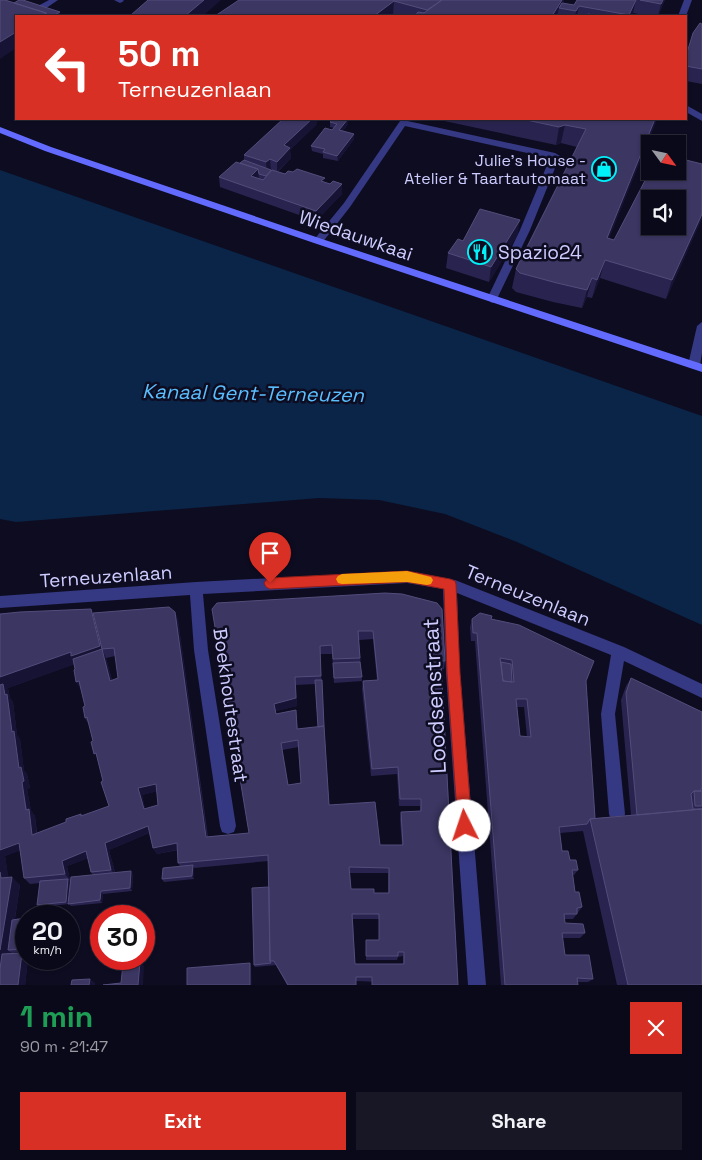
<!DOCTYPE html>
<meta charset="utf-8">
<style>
:root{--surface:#0a0919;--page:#181726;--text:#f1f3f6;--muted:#999aa2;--line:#2a2a38;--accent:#d93025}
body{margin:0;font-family:"Space Grotesk",sans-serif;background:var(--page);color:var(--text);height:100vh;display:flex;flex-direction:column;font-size:19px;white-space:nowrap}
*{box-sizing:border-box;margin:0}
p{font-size:16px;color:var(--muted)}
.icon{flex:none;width:28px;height:28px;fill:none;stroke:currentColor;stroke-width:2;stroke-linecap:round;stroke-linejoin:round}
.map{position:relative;height:985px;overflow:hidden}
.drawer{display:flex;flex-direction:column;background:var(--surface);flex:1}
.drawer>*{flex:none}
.hud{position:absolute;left:15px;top:15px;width:672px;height:105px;border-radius:0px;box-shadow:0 1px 4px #0004,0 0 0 1px var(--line);background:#d93025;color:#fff;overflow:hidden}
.needle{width:32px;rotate:123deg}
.controls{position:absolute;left:641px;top:135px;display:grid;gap:10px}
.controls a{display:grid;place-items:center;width:45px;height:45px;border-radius:0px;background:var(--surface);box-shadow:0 1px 4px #0004,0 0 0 1px var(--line);font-size:25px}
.speed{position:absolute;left:15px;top:905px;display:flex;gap:10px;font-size:25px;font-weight:700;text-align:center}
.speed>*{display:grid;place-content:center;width:65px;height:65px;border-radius:50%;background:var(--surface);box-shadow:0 1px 4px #0004,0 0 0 1px var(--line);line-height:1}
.speed small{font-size:12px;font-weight:400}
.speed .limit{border:8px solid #d22;background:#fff;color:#111}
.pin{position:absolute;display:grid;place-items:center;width:42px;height:42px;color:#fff;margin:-51px -21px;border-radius:50% 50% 50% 0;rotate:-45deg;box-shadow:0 0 5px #0007}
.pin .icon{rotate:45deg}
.me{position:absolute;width:55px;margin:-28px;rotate:356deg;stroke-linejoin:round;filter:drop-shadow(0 0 4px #0008)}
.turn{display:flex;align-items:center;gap:18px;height:105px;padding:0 20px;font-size:22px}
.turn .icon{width:65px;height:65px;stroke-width:2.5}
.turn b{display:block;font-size:35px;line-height:42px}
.round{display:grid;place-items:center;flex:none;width:52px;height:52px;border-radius:0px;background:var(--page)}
.head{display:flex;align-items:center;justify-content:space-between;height:85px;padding:0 20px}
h1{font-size:30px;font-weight:600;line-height:38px;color:#1e9e55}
.cta{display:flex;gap:10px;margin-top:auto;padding:10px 20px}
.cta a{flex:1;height:58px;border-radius:0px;background:var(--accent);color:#fff;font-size:20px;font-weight:600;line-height:58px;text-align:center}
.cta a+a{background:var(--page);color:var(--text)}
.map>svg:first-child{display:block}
.water{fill:#0a2547}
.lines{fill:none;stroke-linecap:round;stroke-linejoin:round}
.lane{fill:#353882;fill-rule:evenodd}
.street{fill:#353882;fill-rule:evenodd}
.secondary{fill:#636bff;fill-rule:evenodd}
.wall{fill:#29244f;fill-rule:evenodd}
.shaded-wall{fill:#171335}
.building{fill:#3b3662;stroke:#524d7b;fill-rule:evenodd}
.route{fill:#d93025;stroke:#8d1f18}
.slow{fill:#f59e0b}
.labels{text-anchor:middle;stroke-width:5;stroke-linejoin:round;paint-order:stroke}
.far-poi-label{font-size:16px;fill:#ceccff;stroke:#0e0c21;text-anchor:end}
.street-label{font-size:19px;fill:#ceccff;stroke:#0e0c21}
.poi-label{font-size:19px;fill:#ceccff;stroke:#0e0c21;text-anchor:start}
.water-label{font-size:20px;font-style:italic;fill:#5abfff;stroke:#0e0c21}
.near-street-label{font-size:22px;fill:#ceccff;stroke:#0e0c21}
</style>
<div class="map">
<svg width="702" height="985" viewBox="0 0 702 985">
<rect width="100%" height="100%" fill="#0e0c21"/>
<!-- water -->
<path class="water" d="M0,170l702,246v209l-185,-83 -72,-28 -66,-14 -60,-2 -303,24 -16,-3z"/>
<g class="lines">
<!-- lane -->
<path class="lane" d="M49,0h9l-16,11h-6v-4z
M114,0h9l1,1 -4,2z
M684,0h8l-6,16h-8z
M686,105l16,9v7l-16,-9z
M403,120l152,33 5,3 -30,74 -34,71 -4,2 -5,-4 33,-69 30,-72 -145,-32 -55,81 -28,36 -4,1 -5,-3 31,-38 56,-82z
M702,322v31l-2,12 -6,4 -6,-4 9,-39z"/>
<!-- street -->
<path class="street" d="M407,571l48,9 169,67 78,37v14l-78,-37 -9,53 10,100 -2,6 -6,2 -6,-2 -2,-6 -8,-100 10,-59 -154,-62 3,80 26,312h-18l-22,-312 -3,-84 -36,-6 -204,11 5,56 28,176 -2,6 -6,2 -6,-2 -2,-6 -26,-176 -4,-55 -190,13v-12l196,-14z"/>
<!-- secondary -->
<path class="secondary" d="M0,127l51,20 271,92 380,125v8l-388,-129 -269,-92 -45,-18z"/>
</g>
<!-- wall -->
<path class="wall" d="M239,0h325l-1,3 11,2 3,-5h88l-7,16h-9l-16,-3 -1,3h-233l-6,-1z
M702,24v60l-16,-3v-25z
M435,119h222l-48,119 5,2 88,-76v54l-36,81 -66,-21 -8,20 -5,-1 -5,11 -29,-6 -37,-10 -4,-4 4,-19 61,-122 -16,-4 -5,2z
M330,122l18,2 -5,7 11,3v5l-16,22 -15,-3v-4l-11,-3 -1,-5 23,-18 -4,-1z
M317,124l-27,26 1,8 -13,14 47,11 17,11 -26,27 -96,-34 -1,-10 21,-14 4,-3v-5z
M518,234l-29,48 -43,-14 2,-15 15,-12z
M385,593l60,68 -1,8h-2l16,316 -102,-4v4h-69l-11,-20 -21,2 -1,-2 15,-78 -1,-26 -74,7v11l-30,3 -2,-3 18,-13 -2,-3v-13l-21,4 -4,-6 -4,-15 -40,17 6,22 18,2 -1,17 -29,3 -1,9 -31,3 -2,-2 -29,3 -3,-2 3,-22 -10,1 -6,-6 -4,-28 -15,6 3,21 12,8 -5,34 11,-1v33l-14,2 -2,-1v1l18,6 -3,26h-25v-371l91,-5 2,4 82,-1 3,8 30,217 41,-4 -37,-224zM373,639l4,41 -14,1 -1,8 9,87 26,-2 2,32h21v5l-19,1 -1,7 2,26h-22l-51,-40 -9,-151h12l2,29 28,-2 -3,-41zM115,656l3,22 -6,2 -6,-22zM74,664l11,42v12l4,7 20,81 -26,10 -2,-2 -15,8 -29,11 -2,-17 -4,-5 -4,-22 3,-1 -3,-14 -3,-3 -4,-32 -3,-4 -4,-33 -3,-4 -2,-10zM315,684l3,43 -20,2 -2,-19 -20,4v-3l21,-5 -1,-21zM299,747l2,36 -13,2 -6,-35zM157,791l1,14 -13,4 -3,-14zM88,858l3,14 2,3 -22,6 -2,-1h1l-3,-14zM350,873h38v20h-14l-23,-4zM353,919h26v21h-13v20h31l1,-3 5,-1v8h-48z
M472,619h19l95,62 9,137 36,-3 -10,-115 5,-14 5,-8 71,34v273h-85l-34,-154 -23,2 2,18 16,19 -4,5h-1l2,17 7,15 -9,12h-9l1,4 20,10 -5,5h-18l3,17 28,24 -5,3h-10v3h-77l-26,-344h-4l-1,-14zM517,707h7l3,30 -7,-1z"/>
<!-- shaded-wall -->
<path class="shaded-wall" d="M204,0h17l-18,16h-18z
M562,0h2l-2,9 -3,-1 -2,8h-5z
M636,0l-3,13 -1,3h-3z
M663,0h2l-7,16 3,-12z
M394,1l-1,14 -2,1h-17z
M579,6l-2,10h-2l1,-5z
M60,12l1,4h-8z
M16,32v16l-16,11v-17z
M312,119h5v5l-27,26 1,8 -14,14v-10l7,-17z
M348,119v5l-8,11 -1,-5z
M655,119h2l-55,137 5,-18z
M565,125l-4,18 -5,2 3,-18z
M354,134v5l-16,22 -1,-5z
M270,159l1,11 -4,3 -1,-11z
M258,169l1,11 -8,-4z
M342,184v10l-26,27v-10z
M702,214v4l-36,81 6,-19z
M520,220l-2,14 -29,48 2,-15z
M605,260l-5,18 -8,20 5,-18z
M592,278l-5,19 -5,11 5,-18z
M91,609l6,12 5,28 4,9 8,31 -38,-25 -68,24 2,10 3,4 4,33 3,4 4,32 3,3 3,14 -3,1 4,22 4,5 2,25 -5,-6 -20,-103 -12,-37v-18z
M175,612l3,8 30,223 -2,-6z
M295,677l2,29 -21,5 -2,-7z
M79,681l2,9 -5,-8z
M156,784l3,7 -17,4 5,21 -3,-7 -6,-21z
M148,826l3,6 -42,18 7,26 -5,-6 -6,-27z
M19,843l6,6 -20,7 5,30 -9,-8 -1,-6v-22z
M177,843l3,6 -23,5 -4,-6z
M86,851l5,6 -24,9 3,14 -5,-6 -3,-13z
M193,865l1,3v11l-2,-3z
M131,871l2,3 -1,17 -2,-3z
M12,877l8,8 -10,65h-2l2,2 -5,33h-5v-35z
M68,879l3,3 -2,23 -3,-3z
M101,891l2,3 -1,9 -2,-3z
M22,953l4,2v4h2l-3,26h-7z
M140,962l4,4 -1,19h-5z
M250,963l1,4 1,18h-2z
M90,979l5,4v2h-6z"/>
<!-- building -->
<path class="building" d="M0,0h5l41,13 -5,3h-25v16l-16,10z
M19,0h4l37,12 -7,4h-5l-2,-3 -32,-10z
M148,0h56l-19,16h-50l-4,-1z
M239,0h203l-15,10 -33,-9 -20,15h-159z
M442,0h120l-10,16h-137l3,-4 6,1z
M577,0h59l-7,15 -50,-9 -3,5 -17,-3 3,-5 12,2z
M640,0h23l-2,4z
M588,14l11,2h-12z
M700,23l2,1v45l-16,-3v-10l7,-23z
M283,119h29l-28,26 6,3 -13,14 -7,-3 -4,3 -22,-7z
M333,119h15l-9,11 15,4 -17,22 -14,-4 2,-3 -14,-3 14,-18 7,2 5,-6 -7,-2z
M522,119h133l-48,119 7,2 36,-69h28v-13l24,6v50l-30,66 -67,-20 -8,20 -5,-2 -5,12 -30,-7 -37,-10 -4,-4 70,-140 -21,-4 -6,2zM650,199h28v27h-28z
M244,160l27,10 -5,6 -7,-2 -1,-5 -18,-6z
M236,162l22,7 -7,7 12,4 9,-10 13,4 3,-3 5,1 4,-3 28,9 -4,3 9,3 3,-3 9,3 -26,27 -97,-34z
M480,209l40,11 -29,47 -43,-14 10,-14 5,2z
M385,593l17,1 35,9 5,6 3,52h-4l17,324h-86v-8h-16v8h-68l-14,-24h-4l-2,-106 -90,8 -1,-20 -24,5 -5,-22 -43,17 6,27 -20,2 -5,-21 -24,10 3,13 -41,4 -5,-35 -19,7v-165l3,-1 2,11 2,-1 5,38 2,-1 5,37 2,-1 3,14 -2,1 4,28 3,-1 3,26 34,-13v-3l15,-5v2l28,-10 -8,-24 2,-1 -7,-28 -2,1 -3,-12 2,-1 -6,-24 -2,1 -2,-11 2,-1 -6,-25 -3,1 -2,-12 1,-1 -2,-10 29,-10 -9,-36 76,-6 6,5 31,225 43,-4 -37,-224 5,-6zM358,631h15l5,49 -15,1 9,88 26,-2 2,32h21v12l-20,1 2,33h-23l-5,-43 -46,3 -5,-79 -27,3 -1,-19 -20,4 -2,-10 22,-6 -1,-21 26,-1 -1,-30 12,-1 1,14 27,-1zM114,648l4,30 -8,3 -8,-32zM298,740l3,43 -13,2 -7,-42zM156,784l2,21 -14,4 -6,-21zM349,867l40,1v25h-15v-4h-23zM352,914h27v26h-13v16h32v-4h6v12h-49z
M91,609l9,37 -29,10v-4l-71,25v-63l20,-2z
M480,613l12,3 -1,3 28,6 75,36 -8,20 9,137 -5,1 -3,5 -28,3 3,24h6l2,9h6l2,10h-6l3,22h4l3,15 -5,1v6h-13l1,9 18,1 2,9h-23l3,22h24l4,24 -16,-1 1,7h-73l-28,-352h-4l-1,-14zM500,658l12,2 2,22 -11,-1zM516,699h11l4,38 -11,-1z
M360,662l2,15 -28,1 -1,-15z
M501,662l10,2 1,18 -9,-1z
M631,678l71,34v76l-1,1v2h-7l-3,3 2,15h9l-65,6 -11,-122z
M315,680h7l2,46 -6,1z
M694,791h8v15h-7z
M702,809v176h-74l-38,-166z
M193,865l-1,11 -30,3 1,-11z
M131,871l-1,17 -29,3 -1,9 -32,4 3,-27z
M0,872l1,6 11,-1 -12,73z
M68,879l-2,23 -29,3 3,-24z
M269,887l1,74 1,2 -17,2 -2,-77z
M26,918v31l-18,1 4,-30z
M22,953l-4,32h-18v-16l2,-15z
M140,962l-2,23h-35l18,-2 2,-19z
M250,963v22h-63v-17z
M90,979l-1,6h-18l1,-5z"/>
<!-- route -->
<path class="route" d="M407,571l43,8 5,2 1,3 4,89 12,153 -2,5 -5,2 -5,-2 -2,-5 -11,-153 -3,-84 -37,-7 -137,7 -4,-2 -2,-4 2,-3 4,-2z"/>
<!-- slow -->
<path class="slow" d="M407,571l24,6 2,3 -2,4 -4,1 -20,-3 -65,2 -4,-1 -2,-4 2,-3 4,-2z"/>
<!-- icons -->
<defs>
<symbol id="shop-ring" viewBox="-11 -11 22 22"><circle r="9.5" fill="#0e0c21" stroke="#00f1f7" stroke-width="1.5"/><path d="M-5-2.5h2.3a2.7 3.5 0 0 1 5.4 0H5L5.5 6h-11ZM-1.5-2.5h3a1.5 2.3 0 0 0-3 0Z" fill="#00f1f7"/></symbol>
<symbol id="restaurant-ring" viewBox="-11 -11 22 22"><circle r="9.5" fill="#0e0c21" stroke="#00f1f7" stroke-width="1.5"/><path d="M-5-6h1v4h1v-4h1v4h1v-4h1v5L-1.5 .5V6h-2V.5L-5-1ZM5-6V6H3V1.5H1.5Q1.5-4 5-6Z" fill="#00f1f7"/></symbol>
</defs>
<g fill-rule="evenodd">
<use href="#shop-ring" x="590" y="155" width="28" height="28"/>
<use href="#restaurant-ring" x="466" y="238" width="28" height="28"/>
</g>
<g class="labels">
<!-- far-poi labels -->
<g class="far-poi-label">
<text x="586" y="166">Julie's House -<tspan x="586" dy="18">Atelier &amp; Taartautomaat</tspan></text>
</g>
<!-- street labels -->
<g class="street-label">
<text transform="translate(356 235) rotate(19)" y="7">Wiedauwkaai</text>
<text transform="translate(106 576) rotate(-4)" y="7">Terneuzenlaan</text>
<text transform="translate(528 595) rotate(22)" y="7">Terneuzenlaan</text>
<text transform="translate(231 705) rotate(82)" y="7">Boekhoutestraat</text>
</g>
<!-- poi labels -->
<g class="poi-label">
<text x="498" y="259">Spazio24</text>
</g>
<!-- water labels -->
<g class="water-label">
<text transform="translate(253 393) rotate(1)" y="7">Kanaal Gent-Terneuzen</text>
</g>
<!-- near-street labels -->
<g class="near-street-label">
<text transform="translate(434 696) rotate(-93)" y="8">Loodsenstraat</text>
</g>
</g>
</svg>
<div class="controls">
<a><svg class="needle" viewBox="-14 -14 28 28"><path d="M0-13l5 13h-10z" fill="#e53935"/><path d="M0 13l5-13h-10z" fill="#999aa2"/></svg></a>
<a><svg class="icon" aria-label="sound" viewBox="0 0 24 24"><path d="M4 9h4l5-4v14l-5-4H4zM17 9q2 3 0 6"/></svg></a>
</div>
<div class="speed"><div>20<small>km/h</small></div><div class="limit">30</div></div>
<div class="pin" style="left:270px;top:583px;background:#d93025"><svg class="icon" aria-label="arrive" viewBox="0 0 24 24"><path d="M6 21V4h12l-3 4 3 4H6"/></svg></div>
<svg class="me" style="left:465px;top:826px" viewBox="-20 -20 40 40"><circle r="19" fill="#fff"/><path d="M0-13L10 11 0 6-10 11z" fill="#d93025"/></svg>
<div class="hud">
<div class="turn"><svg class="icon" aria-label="left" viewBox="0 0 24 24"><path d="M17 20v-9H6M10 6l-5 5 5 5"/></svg><div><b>50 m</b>Terneuzenlaan</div></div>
</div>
</div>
<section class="drawer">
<div class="head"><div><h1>1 min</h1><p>90 m · 21:47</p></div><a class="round" style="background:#d93025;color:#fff"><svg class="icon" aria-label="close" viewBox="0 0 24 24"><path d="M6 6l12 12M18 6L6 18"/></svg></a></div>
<div class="cta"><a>Exit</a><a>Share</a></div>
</section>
